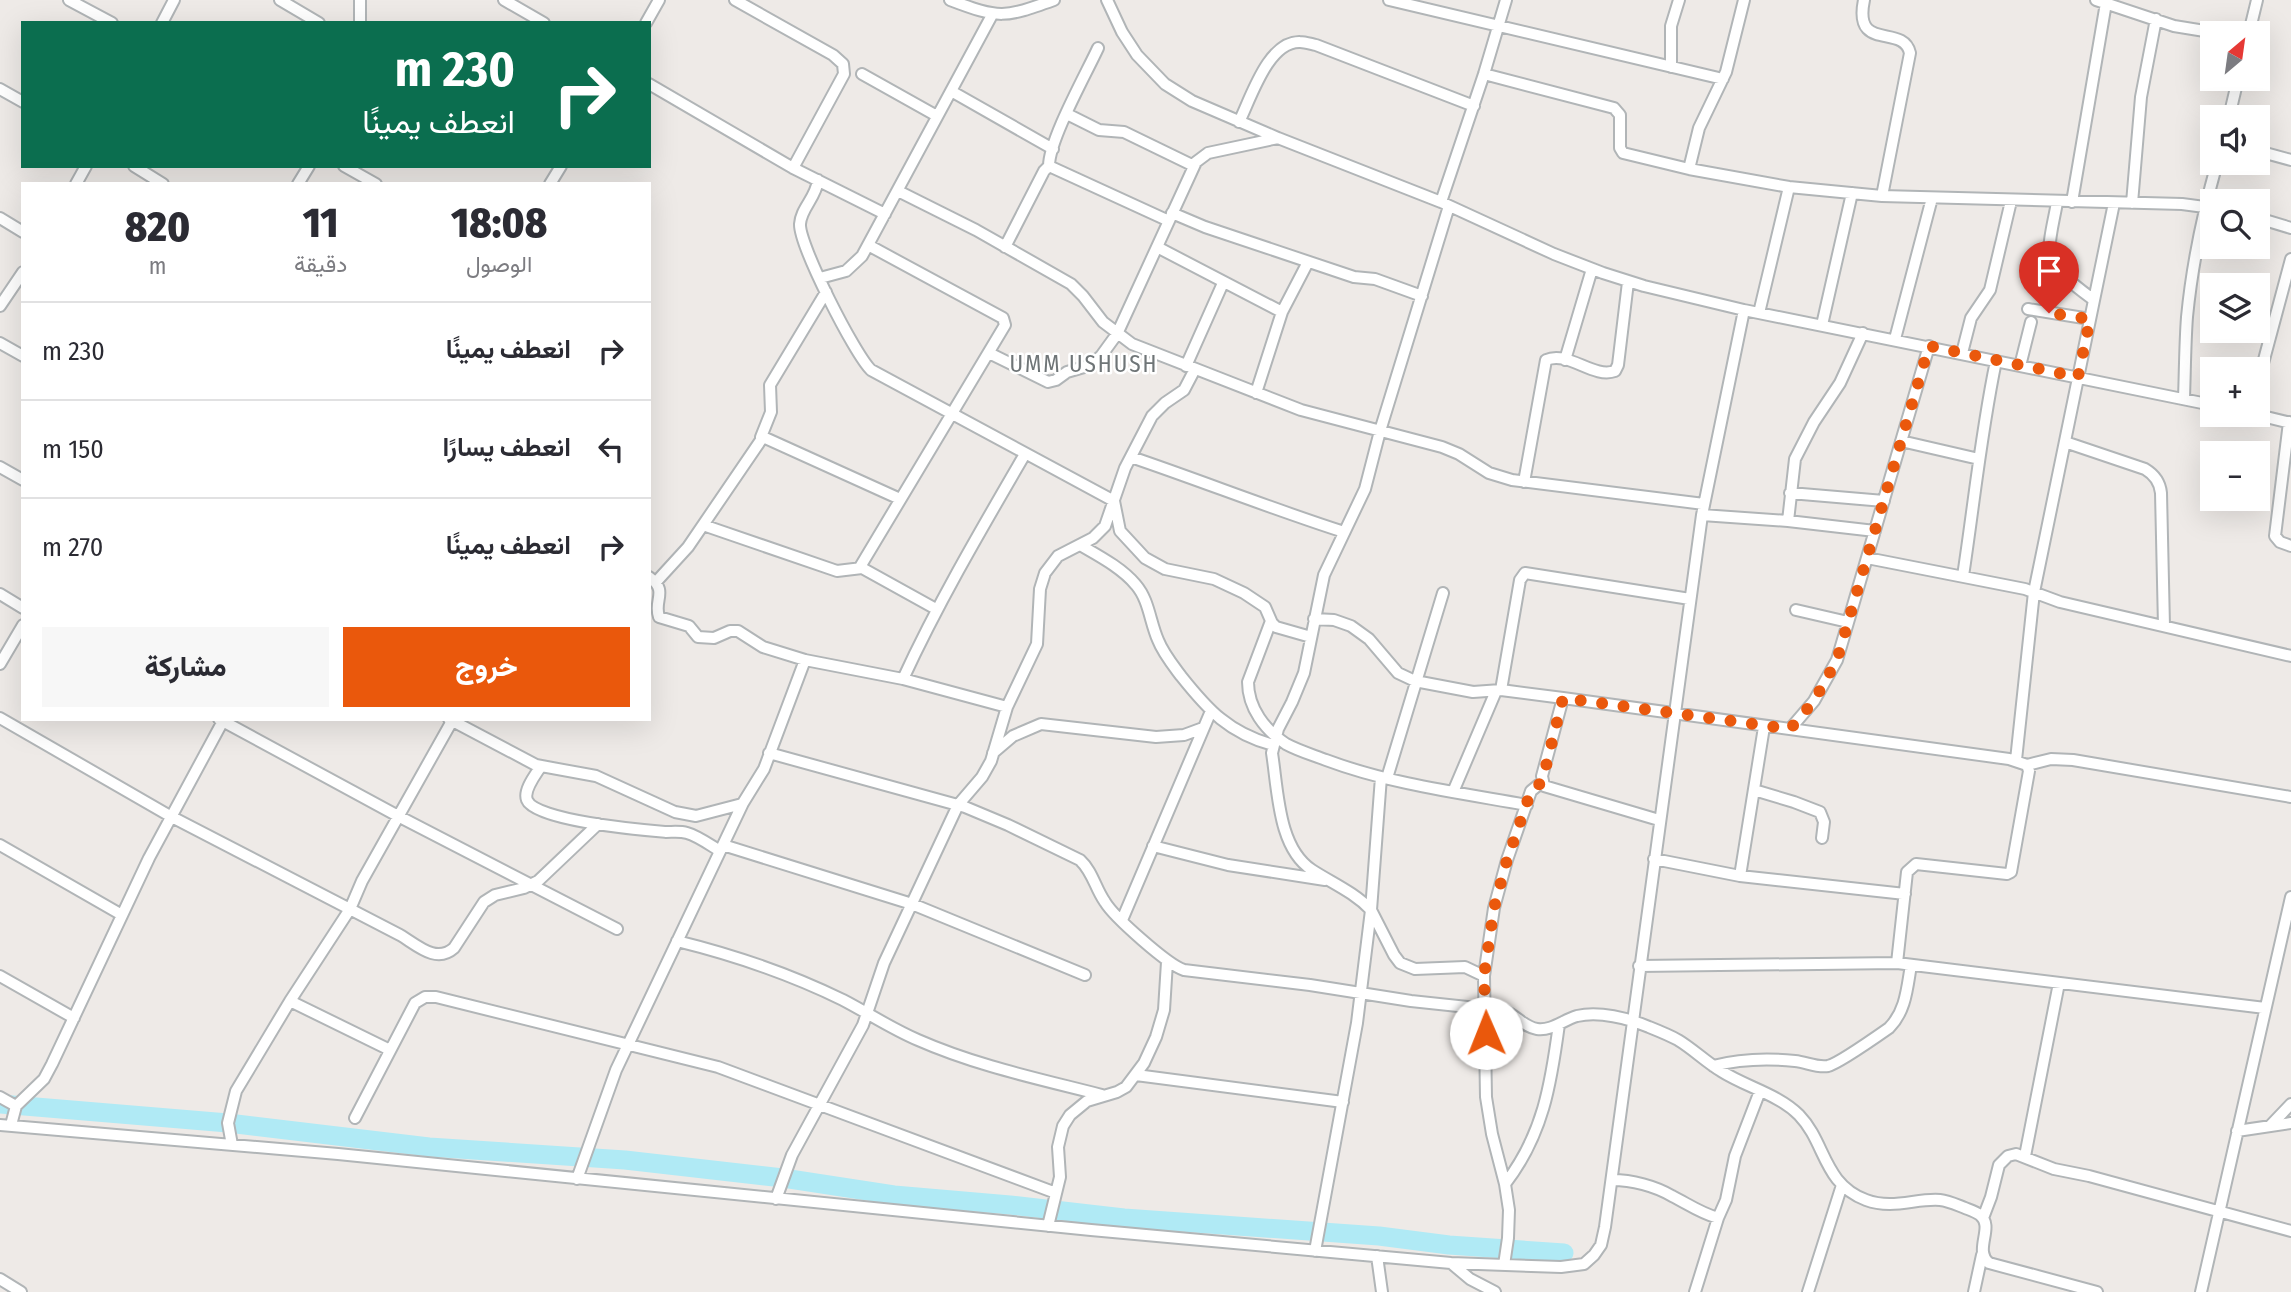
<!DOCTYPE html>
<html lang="ar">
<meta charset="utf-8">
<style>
:root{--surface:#fff;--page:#f7f7f7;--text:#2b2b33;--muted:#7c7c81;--line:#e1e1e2;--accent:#ea580c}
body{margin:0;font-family:"Fira Sans Condensed",Vazirmatn,sans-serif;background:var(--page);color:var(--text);direction:rtl;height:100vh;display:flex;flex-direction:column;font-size:26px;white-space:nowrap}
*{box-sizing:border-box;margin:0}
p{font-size:23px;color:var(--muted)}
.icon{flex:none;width:38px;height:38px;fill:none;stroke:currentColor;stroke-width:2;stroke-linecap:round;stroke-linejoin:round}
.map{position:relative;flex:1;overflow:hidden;direction:ltr}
.sheet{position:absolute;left:21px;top:182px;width:630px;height:539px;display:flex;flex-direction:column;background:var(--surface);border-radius:0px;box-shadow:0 7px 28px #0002;direction:rtl}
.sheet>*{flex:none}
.guide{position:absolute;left:21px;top:21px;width:630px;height:147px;border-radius:0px;box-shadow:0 7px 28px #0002;direction:rtl;background:#0b6e4f;color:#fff;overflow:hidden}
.needle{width:46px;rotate:29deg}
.fabs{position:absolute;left:2200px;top:21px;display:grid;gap:14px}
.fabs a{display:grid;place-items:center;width:70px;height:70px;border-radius:0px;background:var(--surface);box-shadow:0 7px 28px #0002;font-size:35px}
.pin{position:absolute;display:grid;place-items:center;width:60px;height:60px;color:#fff;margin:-72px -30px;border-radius:50% 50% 50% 0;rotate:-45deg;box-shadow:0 0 7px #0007}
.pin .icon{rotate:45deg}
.me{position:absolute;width:77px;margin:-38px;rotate:359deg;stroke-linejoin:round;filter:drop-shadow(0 0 5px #0008)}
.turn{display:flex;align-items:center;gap:24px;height:147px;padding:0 21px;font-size:32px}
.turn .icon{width:91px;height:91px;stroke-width:2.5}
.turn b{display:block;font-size:49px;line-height:60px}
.eta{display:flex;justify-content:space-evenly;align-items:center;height:119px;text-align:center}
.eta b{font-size:42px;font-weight:800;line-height:49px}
.cta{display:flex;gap:14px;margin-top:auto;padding:14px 21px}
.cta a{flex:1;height:80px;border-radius:0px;background:var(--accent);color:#fff;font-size:28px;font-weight:800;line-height:80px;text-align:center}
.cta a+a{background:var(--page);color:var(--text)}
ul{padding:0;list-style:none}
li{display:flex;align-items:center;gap:21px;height:98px;padding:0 21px;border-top:2px solid var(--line)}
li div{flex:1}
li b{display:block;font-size:26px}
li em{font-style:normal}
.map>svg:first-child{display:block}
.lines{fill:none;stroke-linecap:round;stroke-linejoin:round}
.river{stroke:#b0eaf5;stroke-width:19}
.minor-casing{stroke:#b1b5b7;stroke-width:14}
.minor{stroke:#fff;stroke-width:10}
.route{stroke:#ea580c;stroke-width:12;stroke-dasharray:0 21.6}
.labels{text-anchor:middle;stroke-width:5;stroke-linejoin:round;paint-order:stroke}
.quarter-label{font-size:23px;letter-spacing:2px;fill:#6f7577;stroke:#fff}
</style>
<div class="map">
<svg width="2291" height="1292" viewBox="0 0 2291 1292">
<rect width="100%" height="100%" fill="#eeeae7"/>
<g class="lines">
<!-- river -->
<path class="river" d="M0,1104l228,19 201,24 196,13 158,18 111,17 116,10 114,13 255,18 70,9 115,8"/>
<defs>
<path id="minor" d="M69,0l43,23
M280,0l39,23
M504,0l40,23
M735,0l98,55 10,9 1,10 -51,94
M950,0c50,19 54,18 104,0
M1107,0l15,32 15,23 28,29 27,17 86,37 163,64 113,52 49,19 41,13 100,24 468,95
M1389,0l334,79
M1864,0c-11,53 39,23 46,53l-28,143
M2096,0l78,26 43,7
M162,23l12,-23
M360,23v-23
M646,23l13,-23
M2249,33l8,-33
M1671,67v-41l8,-26
M862,74l75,42
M1484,74l130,34 6,7v33l3,5 66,16 100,18 93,9 300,8 30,4
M649,84l144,84 92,46
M0,89l23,13
M951,91l102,58
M1067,114l32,16 25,2 70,34
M2229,117l9,-38
M1239,122c12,-24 29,-81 61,-80 5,0 11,2 16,3l158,61
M2258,151l33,9
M134,166l29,18
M344,166l32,18
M1049,166c0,-26 37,-92 49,-118
M1689,169l10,-41 27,-56 18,-72
M818,180c-2,18 -17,28 -18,44 -1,21 55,131 71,146l243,131 6,30 25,27 20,11 49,10 30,14 21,14 7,16 4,4 35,10
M76,184l10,-18
M298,184l11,-18
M550,184l11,-18
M898,191l78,39 95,54 12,12 20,26 29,22 169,66 141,37 17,7 30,19 23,7 192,24
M1441,202l43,-128 22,-74
M2057,202c-2,14 -10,42 -7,55 4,14 32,34 44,43
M2072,202l34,-199
M2132,203l9,-106 15,-78
M1172,213l33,14 149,50 21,2 47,17
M0,218l23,14
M2258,218l33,10
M1005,247l39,-76 5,-5 120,55
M1157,247l125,65
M820,278l26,-7 16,-15 130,-241
M0,306l23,-34
M2028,309l62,10
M1759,313l30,-126
M1822,325l30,-132
M1895,339l37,-141
M0,343l23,13
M989,353l59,29 8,-2 11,-8 24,-7 10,-9 16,-22 79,-172 12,-9 70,-15
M1962,353l9,-35 19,-28 21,-89
M1565,360l27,-91
M1186,366l37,-83
M2020,366l11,-44
M2258,382l33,-123
M1256,393l26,-81 26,-50
M2184,398c1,-27 1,-54 3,-81 5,-52 16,-104 30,-154
M2258,415l33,8
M2289,422l-14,114 5,6 11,4
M761,437l10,-25 -1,-27 56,-93
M1901,441l78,18
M2065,442l80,27c10,6 15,13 16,24l3,133
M1131,457c71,24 141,52 213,75
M0,467l23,13
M1524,482l22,-122c22,-10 47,19 69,11l3,-6 10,-83
M1790,493l94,8
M1702,515l86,6 87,10
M1788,521l7,-62 19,-37 26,-39 23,-50
M703,525l134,46 25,-3 74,41
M1080,545c19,11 42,23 56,40 13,15 14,37 22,55 5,13 14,24 23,36 27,34 48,57 92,69
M1867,558l158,31 35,13 231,54
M860,567l145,-242 -2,-7 -135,-73
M1963,576c11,-72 18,-144 33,-215
M649,577c20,14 4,23 10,40l30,9 9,11 16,1 16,-7h8l25,16 42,13 98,19 104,28
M656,582l32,-35 75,-110 137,62
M0,594l23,14
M1796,610l52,12
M1314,619l20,1 17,6 18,13 29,34 17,8 58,11 28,-2 62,8 446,61 18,6 2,6 -18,101 -4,2 -91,-10 -9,8 -10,91
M1271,621l-23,61c0,26 17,48 38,62 13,7 27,11 40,16 64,24 134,33 201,45
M0,664l23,-39
M903,679c36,-78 79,-151 122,-225
M1501,690l19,-110 5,-7 165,26
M1563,698l-21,78 2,10 115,34
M0,718l170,98 230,119c17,10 36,29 54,13l30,-46 11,-7 29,-7 14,-7 60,-57
M219,719l179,97 219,113
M449,719l87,46 60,11 79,36 21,4 46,-12
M1790,729l24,-28 23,-41 92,-314
M769,753l196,54 43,18 72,35c13,12 15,28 25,42 9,15 63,63 79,68l126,15 101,16 94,10c12,5 19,16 32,18 15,2 26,-9 40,-13 22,-5 51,2 72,11 10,4 20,8 29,13 15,9 28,22 43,31 25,16 57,23 78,44 27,28 24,69 67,85 27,10 50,-2 74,0 9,1 17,5 25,8 5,2 11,4 15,7 15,12 -7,35 9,48l108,29
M993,753l20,-17 28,-12 115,13 28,-2 19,-7
M2016,760l18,-168 80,-389
M2027,765l24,-6 22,1 218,37
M541,766c-5,8 -18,24 -14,34 8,21 116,30 139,32 7,0 14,-1 21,1 11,3 23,12 33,18
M1381,777l-10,133 23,45 6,8 15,6 50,-2 19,9
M1387,778l56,-185
M1754,790l40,12 26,10 4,10 -2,16
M1453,792l43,-101
M0,845l122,70
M723,845l189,59 173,71
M1153,846l75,19 97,15
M1654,859l86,17 165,18
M1740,876l24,-149
M1122,920l89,-209
M677,941c57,14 113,33 166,59 25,13 49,29 75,40 59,26 122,39 184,55
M1639,966l258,-3 368,45
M0,976l74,42
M290,1001l100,49
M1713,1066c27,-7 54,-8 82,-5 11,1 22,7 33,5 9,-2 51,-31 61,-38 17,-17 18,-40 22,-63
M1136,1075l207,27
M0,1097l16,9
M355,1118l60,-115 10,-6h11l282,70 338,126
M0,1125l338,29 753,76 360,33 110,4 23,-3 10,-9 7,-10 4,-18 97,-712 42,-205
M11,1125l5,-19 28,-27 8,-15 97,-206 75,-139
M2270,1126l21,-22
M2237,1131l54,-8
M232,1145l-4,-22 8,-32 54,-90 60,-92 12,-28 90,-160
M2025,1156l34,-173
M577,1179l39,-109 127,-267 21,-34 41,-109
M1612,1180c20,0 43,6 60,16 16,8 28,17 46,22
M1505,1184c38,-49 46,-100 54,-160
M776,1199l16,-44 71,-130 21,-62 74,-158 24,-28 9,-16 16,-54 30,-63 3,-55 5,-16 13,-17 35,-18 12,-12 20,-58 27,-52 13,-13 19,-13 11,-21
M1983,1218l8,-21 8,-32 9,-9 8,-2 38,15 35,7 202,55
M1048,1226l12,-49 -2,-30 5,-21 7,-11 17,-14 30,-9 9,-5 18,-24 12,-26 8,-27 3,-48
M1315,1251l42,-228 14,-113c-17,-18 -39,-27 -59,-40 -34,-22 -34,-79 -40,-117l6,-24 14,-27 12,-29 20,-98 41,-86 15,-58 69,-225
M1377,1256l5,36
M1451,1263l19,16 25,13
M1504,1265l4,-27 1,-28 -4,-26 -13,-50 -6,-37 -2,-121 10,-68 13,-48 24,-69 11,-9
M0,1279l21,13
M1695,1292l23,-74 8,-18 9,-44 25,-65
M1808,1292l34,-107
M1974,1292l8,-37
M2201,1292l90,-395"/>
</defs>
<!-- minor casing -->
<use href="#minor" class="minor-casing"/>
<!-- minor -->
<use href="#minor" class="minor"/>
</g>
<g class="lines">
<!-- route -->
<path class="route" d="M1486,1033l-2,-57 10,-68 13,-48 24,-69 11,-9 21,-84 227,31 24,-28 23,-41 92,-314 149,31 12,-58 -41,-6"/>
</g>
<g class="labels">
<!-- quarter labels -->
<g class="quarter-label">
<text x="1084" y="372">UMM USHUSH</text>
</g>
</g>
</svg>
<div class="fabs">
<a><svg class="needle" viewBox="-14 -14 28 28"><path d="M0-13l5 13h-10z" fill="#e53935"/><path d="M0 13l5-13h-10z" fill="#7c7c81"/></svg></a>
<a><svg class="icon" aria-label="sound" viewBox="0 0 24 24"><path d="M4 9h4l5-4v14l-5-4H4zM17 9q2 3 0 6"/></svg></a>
<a><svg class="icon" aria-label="search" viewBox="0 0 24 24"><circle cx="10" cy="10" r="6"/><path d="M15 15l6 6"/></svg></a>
<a><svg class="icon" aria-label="layers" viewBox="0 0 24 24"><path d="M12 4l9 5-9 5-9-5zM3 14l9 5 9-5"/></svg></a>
<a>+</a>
<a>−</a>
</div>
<div class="pin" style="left:2049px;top:313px;background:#d93025"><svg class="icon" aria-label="arrive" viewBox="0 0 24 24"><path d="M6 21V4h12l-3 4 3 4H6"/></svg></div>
<svg class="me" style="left:1486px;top:1033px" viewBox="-20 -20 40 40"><circle r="19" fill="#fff"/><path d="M0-13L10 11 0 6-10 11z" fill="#ea580c"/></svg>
<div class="guide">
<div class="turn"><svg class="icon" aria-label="right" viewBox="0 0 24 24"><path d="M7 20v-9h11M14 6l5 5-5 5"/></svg><div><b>230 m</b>انعطف يمينًا</div></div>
</div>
<section class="sheet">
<div class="eta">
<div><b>18:08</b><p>الوصول</p></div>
<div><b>11</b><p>دقيقة</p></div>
<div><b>820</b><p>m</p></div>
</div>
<ul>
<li><svg class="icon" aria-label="right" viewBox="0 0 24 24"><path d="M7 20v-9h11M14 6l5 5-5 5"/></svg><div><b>انعطف يمينًا</b></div><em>230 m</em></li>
<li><svg class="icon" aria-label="left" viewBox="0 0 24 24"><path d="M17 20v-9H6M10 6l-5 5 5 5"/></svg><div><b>انعطف يسارًا</b></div><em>150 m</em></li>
<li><svg class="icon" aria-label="right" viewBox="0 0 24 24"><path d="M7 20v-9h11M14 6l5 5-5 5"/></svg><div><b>انعطف يمينًا</b></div><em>270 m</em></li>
</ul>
<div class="cta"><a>خروج</a><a>مشاركة</a></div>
</section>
</div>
